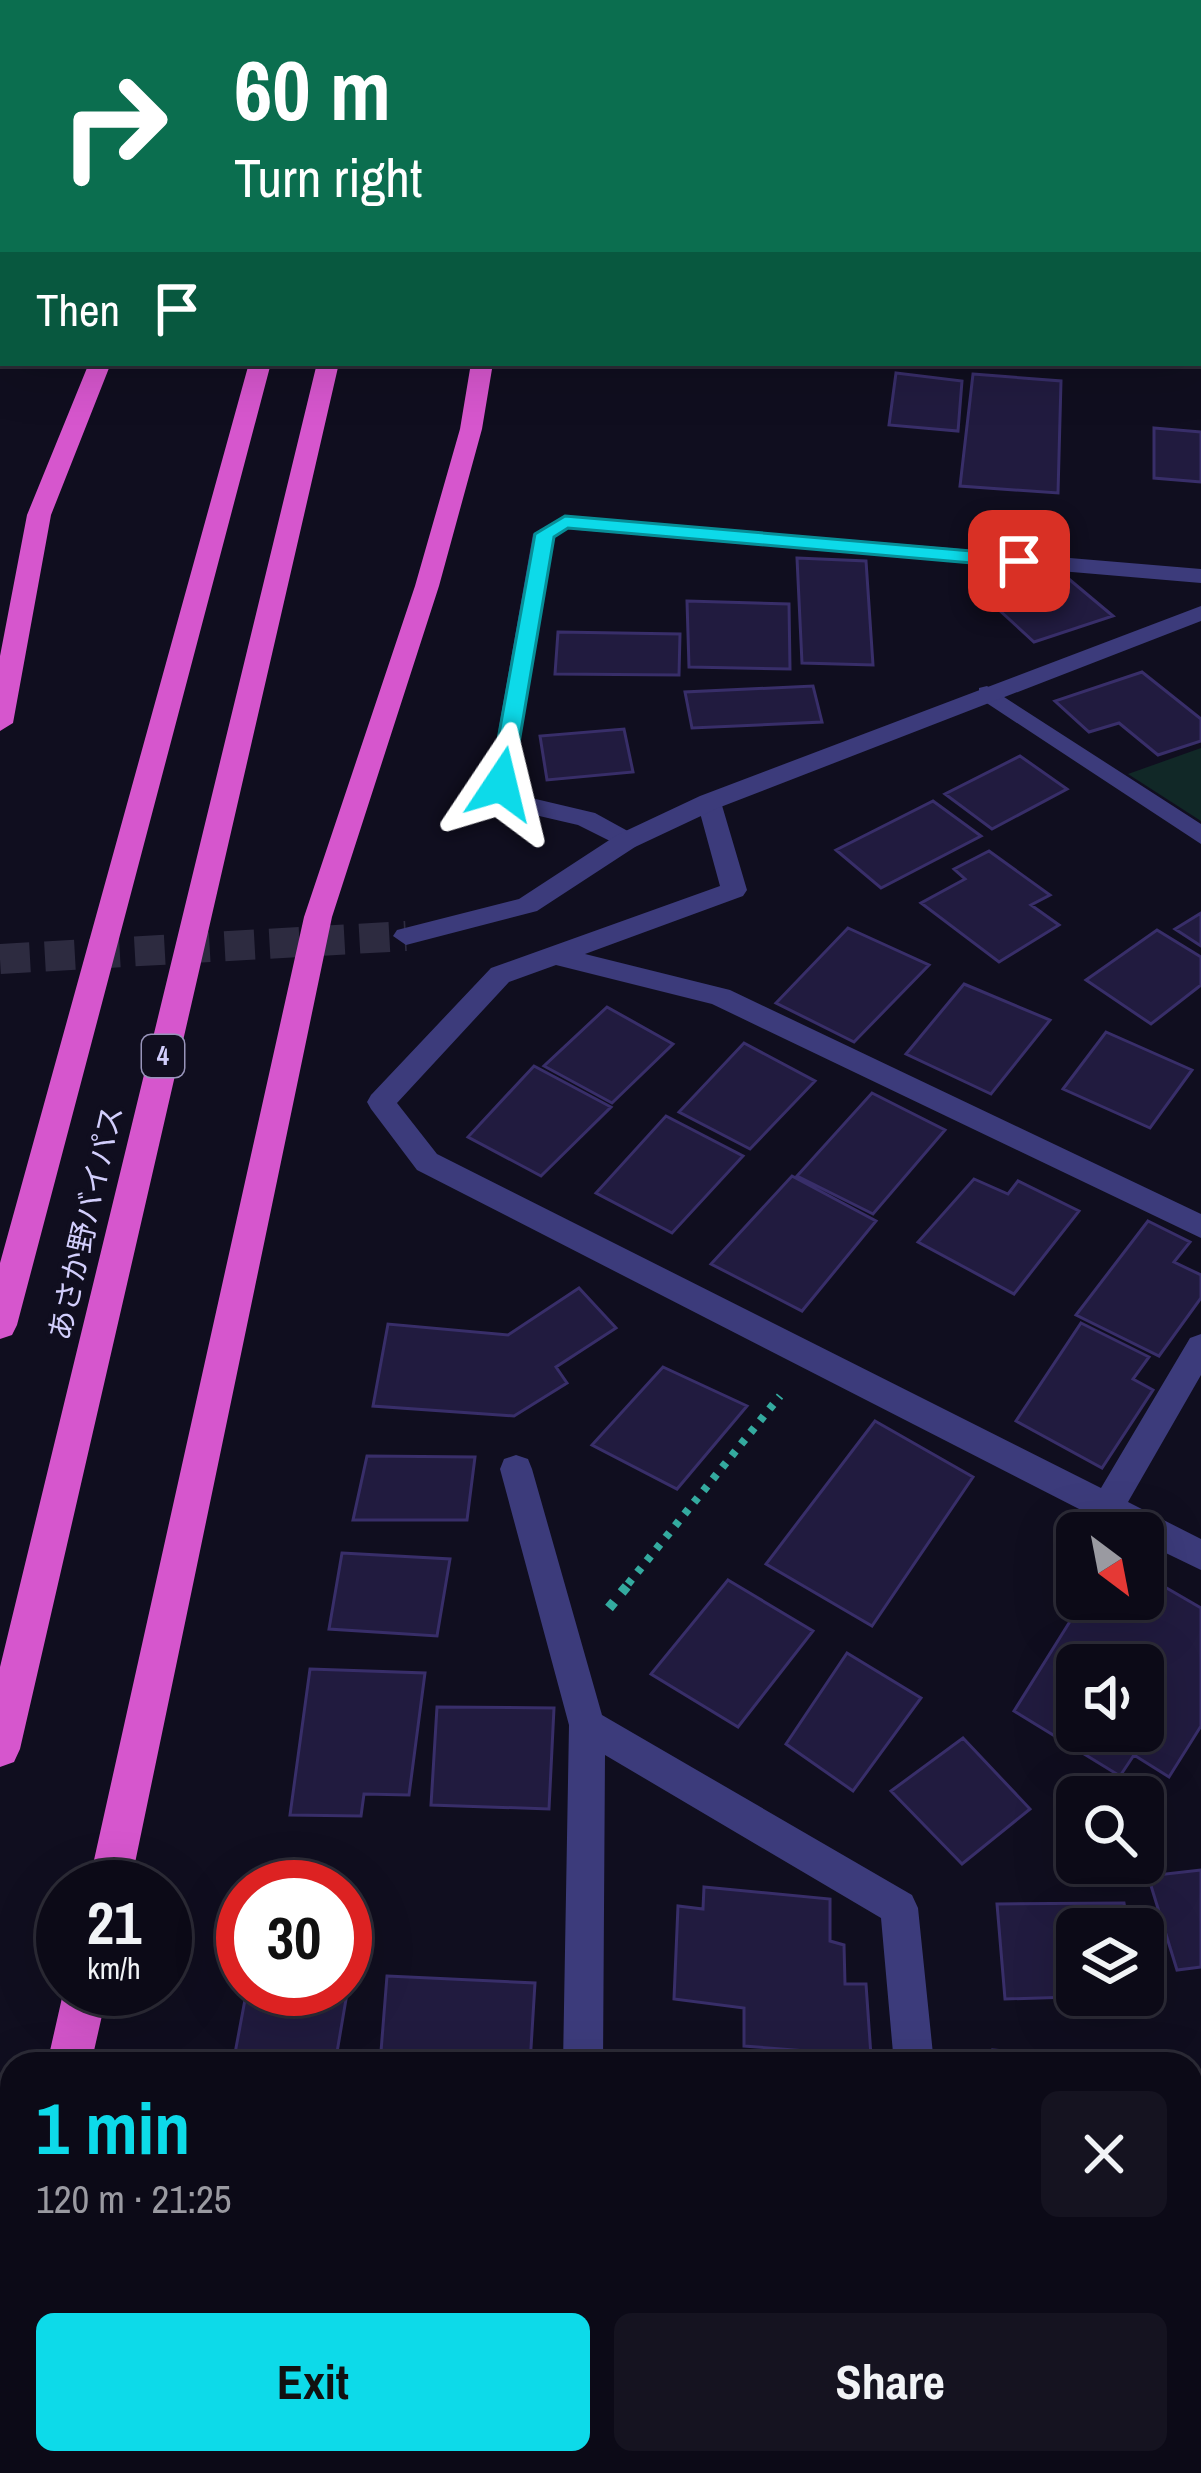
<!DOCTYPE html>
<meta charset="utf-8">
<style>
:root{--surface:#0c0a17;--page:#151320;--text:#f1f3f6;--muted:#9a9aa1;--line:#2c2b36;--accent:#0ddae9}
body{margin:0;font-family:"Archivo Narrow","Noto Sans JP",sans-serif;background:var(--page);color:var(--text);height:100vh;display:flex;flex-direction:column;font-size:45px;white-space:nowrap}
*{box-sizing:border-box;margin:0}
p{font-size:39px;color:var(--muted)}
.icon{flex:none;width:66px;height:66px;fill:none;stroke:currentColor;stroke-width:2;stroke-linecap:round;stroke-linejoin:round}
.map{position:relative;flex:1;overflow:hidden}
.details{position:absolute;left:0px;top:2052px;width:1203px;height:423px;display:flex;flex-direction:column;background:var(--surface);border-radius:36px 36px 0 0;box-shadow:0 12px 48px #0002,0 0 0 3px var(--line)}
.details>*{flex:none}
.hud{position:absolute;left:0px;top:0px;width:1203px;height:366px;box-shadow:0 12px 48px #0002,0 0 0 3px var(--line);background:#0b6e4f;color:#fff;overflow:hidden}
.needle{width:78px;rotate:148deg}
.tools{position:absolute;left:1056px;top:1512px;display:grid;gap:24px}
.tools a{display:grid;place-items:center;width:108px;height:108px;border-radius:18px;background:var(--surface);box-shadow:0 12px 48px #0002,0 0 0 3px var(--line);font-size:60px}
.speed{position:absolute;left:36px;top:1860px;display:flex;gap:24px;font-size:60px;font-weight:700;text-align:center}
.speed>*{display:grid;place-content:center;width:156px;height:156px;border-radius:50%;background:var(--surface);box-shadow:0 12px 48px #0002,0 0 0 3px var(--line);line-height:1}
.speed small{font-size:30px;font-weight:400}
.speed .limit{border:18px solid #d22;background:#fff;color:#111}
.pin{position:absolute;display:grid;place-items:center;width:102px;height:102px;color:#fff;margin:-51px;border-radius:24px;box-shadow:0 6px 18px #0006}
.me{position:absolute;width:132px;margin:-66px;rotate:10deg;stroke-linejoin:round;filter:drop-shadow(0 0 9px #0008)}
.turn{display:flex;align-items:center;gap:42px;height:252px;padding:0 36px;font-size:54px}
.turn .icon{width:156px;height:156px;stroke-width:2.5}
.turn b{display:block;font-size:84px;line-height:102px}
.then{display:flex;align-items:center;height:114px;padding:0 36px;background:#0003;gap:24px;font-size:45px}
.round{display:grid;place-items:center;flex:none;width:126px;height:126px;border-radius:18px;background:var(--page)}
.head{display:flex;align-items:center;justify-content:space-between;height:204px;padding:0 36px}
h1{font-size:72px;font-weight:800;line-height:90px;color:var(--accent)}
.action{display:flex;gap:24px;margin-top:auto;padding:24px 36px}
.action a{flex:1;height:138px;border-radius:18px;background:var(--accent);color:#111;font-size:48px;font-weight:800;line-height:138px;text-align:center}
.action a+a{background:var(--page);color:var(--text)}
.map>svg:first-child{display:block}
.green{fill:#112827}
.building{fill:#211b3f;stroke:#382e69;stroke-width:3;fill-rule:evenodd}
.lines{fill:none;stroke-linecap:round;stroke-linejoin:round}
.tertiary-tunnel{stroke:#2d2b40;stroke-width:30;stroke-dasharray:30 15;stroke-linecap:butt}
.path-far1{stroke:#34aa9f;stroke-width:8;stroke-dasharray:6 9;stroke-linecap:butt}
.path{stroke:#34aa9f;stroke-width:10;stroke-dasharray:8 12;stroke-linecap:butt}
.minor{fill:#3c3b7b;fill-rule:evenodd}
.tertiary{fill:#3c3b7b;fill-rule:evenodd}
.trunk{fill:#d656cd;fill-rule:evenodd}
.route{fill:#0ddae9;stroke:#088e97;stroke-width:3}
.labels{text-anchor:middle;stroke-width:9;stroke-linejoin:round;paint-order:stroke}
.shield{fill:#100e1f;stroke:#9894ba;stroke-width:3}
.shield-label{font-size:27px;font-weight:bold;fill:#d2cefc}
.street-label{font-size:30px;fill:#d2cefc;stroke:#100e1f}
</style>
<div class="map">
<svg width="1201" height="2473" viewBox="0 0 1201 2473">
<rect width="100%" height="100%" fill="#100e1f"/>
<!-- green -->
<path class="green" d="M1201,748v73l-73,-47z"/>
<!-- building -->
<path class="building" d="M896,373l66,8 -4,50 -69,-6z
M973,374l88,7 -3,112 -98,-7z
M1154,428l47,4v50l-47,-4z
M797,558l69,3 7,104 -71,-2z
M1064,575l49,41 -79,26 -48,-44z
M687,601l102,3 1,65 -101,-2z
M558,632l122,2 -1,41 -124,-1z
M1142,672l59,47v22l-43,14 -39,-32 -30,9 -34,-31z
M813,686l9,36 -130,6 -7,-36z
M624,729l9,43 -86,8 -7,-44z
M1020,756l47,33 -75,40 -47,-35z
M933,801l48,35 -100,52 -45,-38z
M989,851l61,44 -19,10 28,20 -60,37 -78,-59 44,-24 -11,-10z
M1201,913v33l-26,-17z
M848,928l81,37 -75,77 -78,-39z
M1157,930l44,27v28l-50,39 -65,-44z
M964,984l86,36 -59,74 -85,-40z
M607,1007l66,37 -61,59 -68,-37z
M1106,1032l86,38 -42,58 -87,-39z
M744,1043l71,38 -65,68 -71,-37z
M534,1066l77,41 -70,69 -73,-39z
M872,1093l73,37 -72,84 -76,-38z
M666,1116l77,40 -71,77 -76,-40z
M792,1176l84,45 -74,90 -91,-47z
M974,1179l34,15 10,-13 61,30 -65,83 -96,-52z
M1148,1221l42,21 -16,20 27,13v23l-42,58 -83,-41z
M579,1288l37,40 -60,39 11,16 -53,33 -141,-10 15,-82 120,11z
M1081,1323l68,34 -16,22 20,11 -51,78 -86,-47z
M663,1367l84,39 -70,83 -85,-44z
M875,1421l98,56 -101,149 -106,-62z
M367,1456l108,1 -8,63h-114z
M342,1553l108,6 -13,77 -108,-7z
M728,1580l85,51 -75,96 -87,-53z
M1158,1583l43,25v118l-32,51 -35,-22 -14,21 -106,-65 70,-112 62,2zM1077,1665h66v66h-66z
M847,1653l74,45 -68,93 -67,-47z
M310,1669l115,4 -16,122 -45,-1 -3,22 -71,-1z
M437,1707l117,1 -5,101 -118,-4z
M963,1738l67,71 -68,55 -71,-73z
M1201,1870v97l-24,3 -29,-94z
M704,1887l126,12v42l14,4 1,39h21l5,72 -127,-10v-38l-70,-9 4,-93 25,3z
M1124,1903l4,26h-51v66h59l-131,4 -8,-95z
M345,1957l8,1 -18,106h-102l14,-75h98z
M387,1976l148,7 -5,81h-150z
M993,2050l172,14h-171z
M1191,2269h10v129h-10z
M1021,2463l166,4 1,6h-167z"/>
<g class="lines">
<!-- tertiary-tunnel -->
<path class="tertiary-tunnel" d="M0,959l406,-23"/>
<!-- path-far1 -->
<path class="path-far1" d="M628,1584l152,-188"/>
<!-- path -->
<path class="path" d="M609,1608l22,-27"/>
<!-- minor -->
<path class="minor" d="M196,0h16l-18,3z
M0,108h3v10h-3z
M564,516l637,53v14l-633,-54 -14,8 -41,247 10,12 72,17 40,22 4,6 -4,6 -9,2 -48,-24 -73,-17 -16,-24 44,-250z
M987,686l214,138v20l-222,-146v-10z
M709,794l12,8 26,88 -4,6 -158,58 145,36 471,224v24l-489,-234 -156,-39 -47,17 -112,121 40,51 664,334 89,-150 11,-4v41l-73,127 73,37v31l-58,-28v-9h-17l-709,-363 -46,-61 -4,-7 4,-7 120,-127 229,-82 -23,-84z
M516,1455l12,4 4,10 70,246 310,180 6,13 16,156h-40l-13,-146 -276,-163 -2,309h-40l6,-339 -69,-256 4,-10z
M555,2463h44v10h-44z
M932,2463h44l1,10h-44z"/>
<!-- tertiary -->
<path class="tertiary" d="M0,266h3v10h-3z
M0,304h3v12h-3z
M1200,314h1v12h-1z
M1201,354v12l-8,-2 7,-1z
M1201,606v15l-483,187 -83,39 -98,64 -131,34 -13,-9 4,-6 122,-31 98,-64 83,-39z"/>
<!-- trunk -->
<path class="trunk" d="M482,0h16v3h-16z
M89,363h22l-60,152 -38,208 -13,8v-75l27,-141z
M249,363h22l-254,962 -5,10 -12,4v-76z
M317,363h22l-319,1386 -6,13 -14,5v-100z
M471,363h22l-11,66 -43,157 -107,331 -202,970h-42l216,-970 111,-331 45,-157z
M64,1989h44l-17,75h-44z
M12,2292v96l-12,5v-96z"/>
</g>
<!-- route -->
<path class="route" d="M565,516l454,39 10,6 -10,6 -451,-39 -14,9 -42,247 -11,7 -11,-7 45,-250z"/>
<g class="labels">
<!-- shield labels -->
<rect class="shield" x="142" y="1035" width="42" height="42" rx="9"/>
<g class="shield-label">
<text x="163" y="1065">4</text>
</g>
<!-- street labels -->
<g class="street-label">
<text transform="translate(86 1223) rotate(-77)" y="10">あさか野バイパス</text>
</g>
</g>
</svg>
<div class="tools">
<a><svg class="needle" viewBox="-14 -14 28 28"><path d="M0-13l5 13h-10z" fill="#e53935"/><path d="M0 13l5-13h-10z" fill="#9a9aa1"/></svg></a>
<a><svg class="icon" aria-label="sound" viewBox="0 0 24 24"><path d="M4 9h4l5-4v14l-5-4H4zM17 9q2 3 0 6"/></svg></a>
<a><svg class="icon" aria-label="search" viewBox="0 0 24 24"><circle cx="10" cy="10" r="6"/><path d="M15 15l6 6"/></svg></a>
<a><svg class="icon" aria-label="layers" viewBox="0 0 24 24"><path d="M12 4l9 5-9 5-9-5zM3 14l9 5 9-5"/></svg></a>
</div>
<div class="speed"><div>21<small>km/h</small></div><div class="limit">30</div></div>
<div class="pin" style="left:1019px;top:561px;background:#d93025"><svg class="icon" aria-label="arrive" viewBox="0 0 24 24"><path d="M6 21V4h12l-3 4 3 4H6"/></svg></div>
<svg class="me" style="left:501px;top:784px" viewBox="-20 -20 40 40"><path d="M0-17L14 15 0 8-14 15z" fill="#0ddae9" stroke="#fff" stroke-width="4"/></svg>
<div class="hud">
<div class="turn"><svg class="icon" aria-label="right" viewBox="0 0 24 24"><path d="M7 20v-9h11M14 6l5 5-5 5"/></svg><div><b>60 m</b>Turn right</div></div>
<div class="then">Then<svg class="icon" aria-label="arrive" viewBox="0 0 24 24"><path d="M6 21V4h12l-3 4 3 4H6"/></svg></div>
</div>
<section class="details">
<div class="head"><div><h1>1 min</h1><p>120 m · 21:25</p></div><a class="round"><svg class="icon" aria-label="close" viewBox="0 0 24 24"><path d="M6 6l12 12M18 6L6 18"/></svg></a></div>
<div class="action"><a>Exit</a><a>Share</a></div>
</section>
</div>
